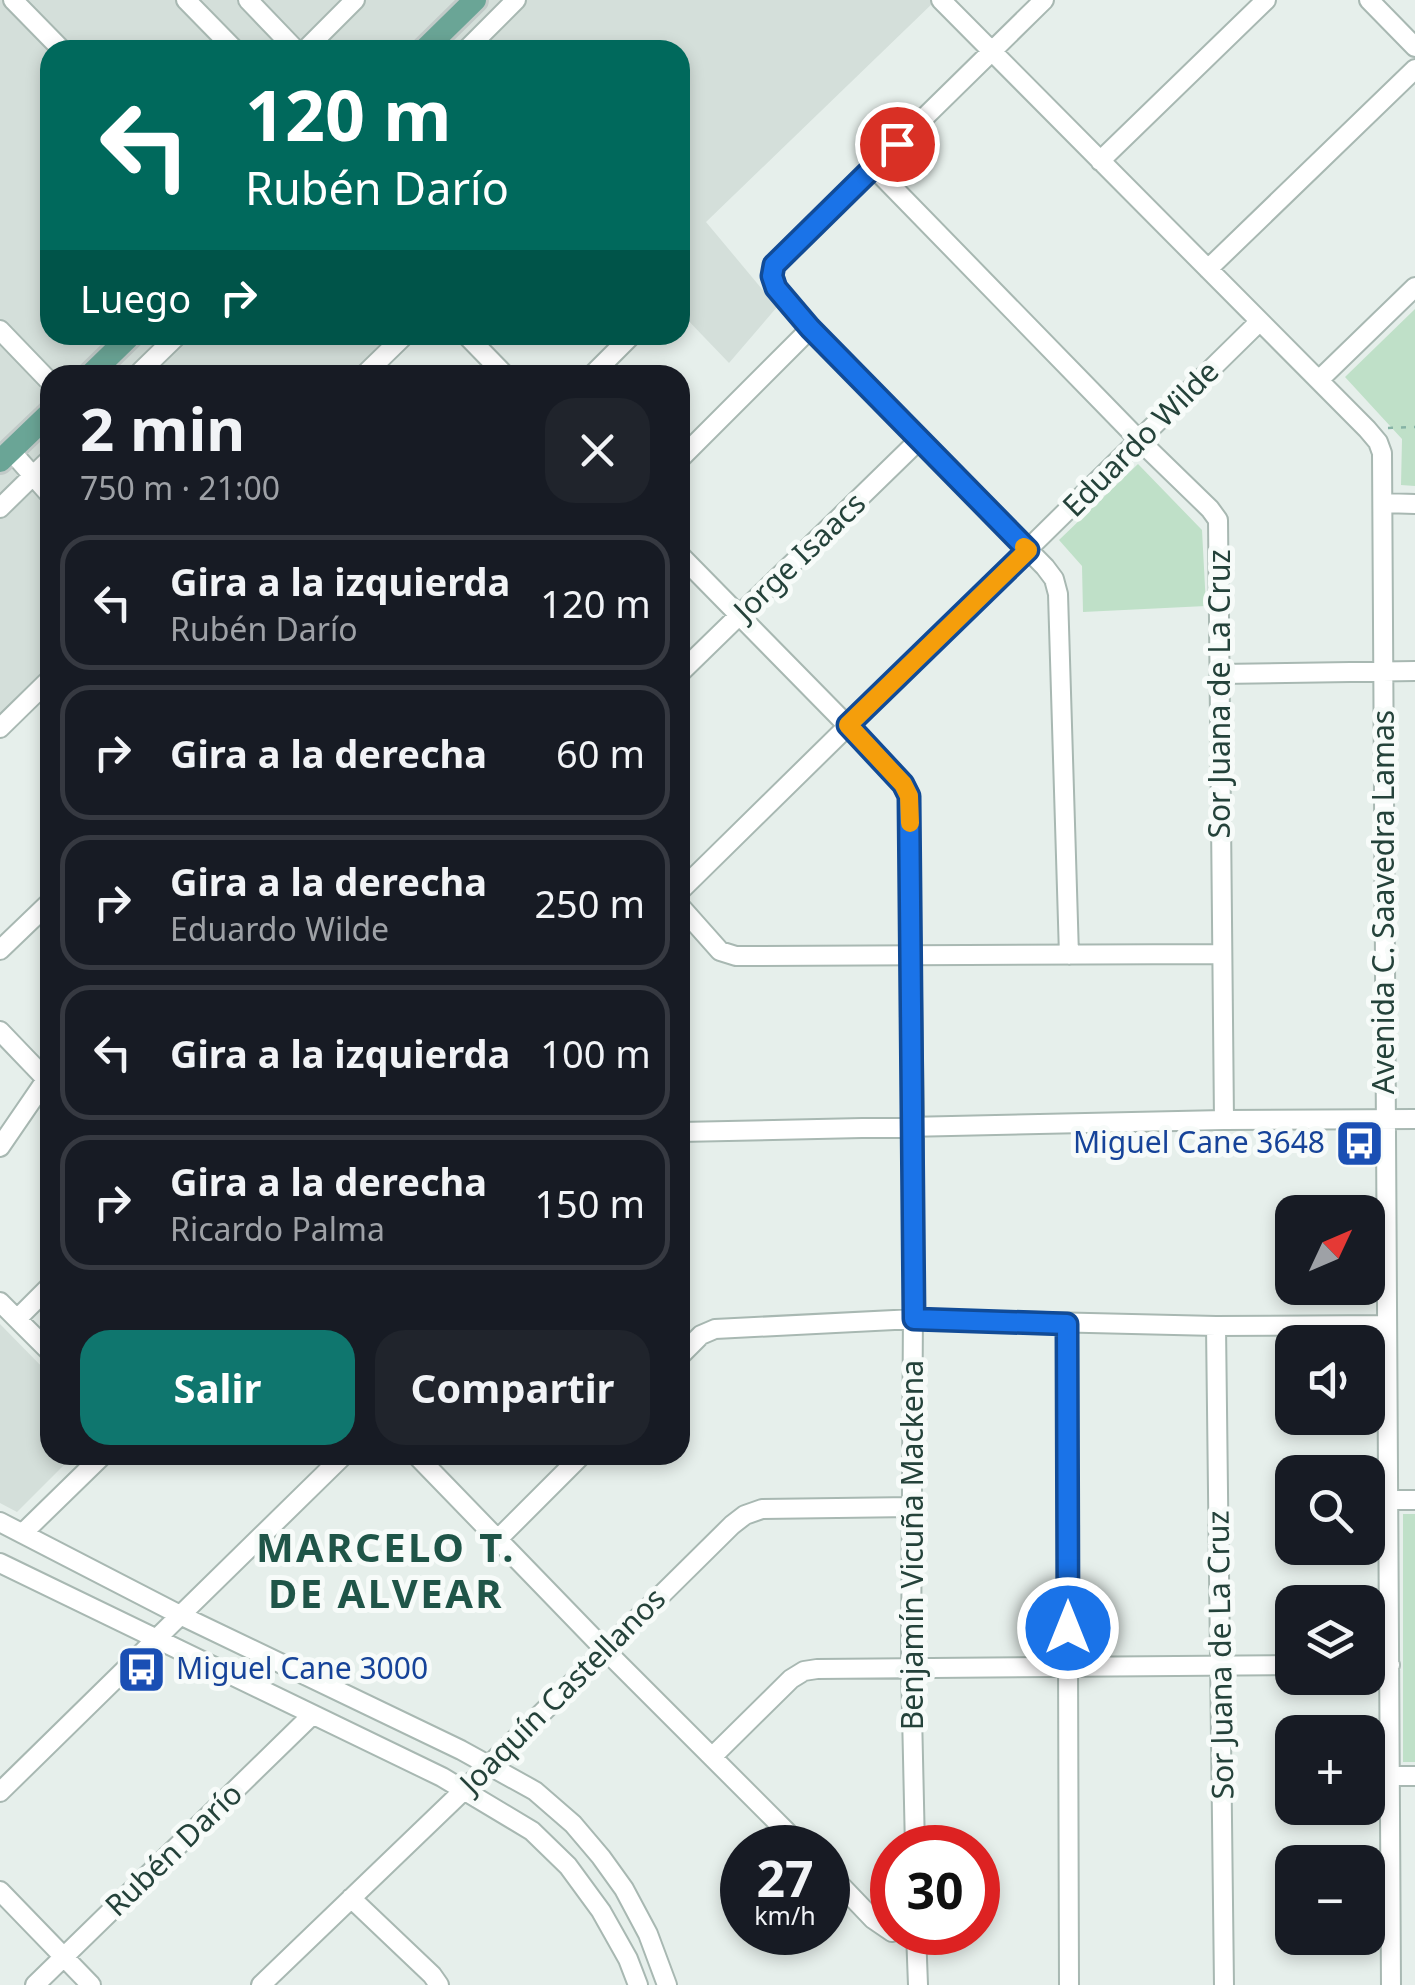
<!DOCTYPE html>
<html lang="es">
<meta charset="utf-8">
<style>
:root{--surface:#171b24;--page:#20242c;--text:#f1f3f6;--muted:#9ea1a6;--line:#363941;--accent:#0f766e}
body{margin:0;font-family:"Noto Sans",sans-serif;background:var(--page);color:var(--text);height:100vh;display:flex;flex-direction:column;font-size:38px;white-space:nowrap}
*{box-sizing:border-box;margin:0}
p{font-size:32px;color:var(--muted)}
.icon{flex:none;width:55px;height:55px;fill:none;stroke:currentColor;stroke-width:2;stroke-linecap:round;stroke-linejoin:round}
.map{position:relative;flex:1;overflow:hidden}
.details{position:absolute;left:40px;top:365px;width:650px;height:1100px;display:flex;flex-direction:column;background:var(--surface);border-radius:30px;box-shadow:0 5px 15px #0003}
.details>*{flex:none}
.guide{position:absolute;left:40px;top:40px;width:650px;height:305px;border-radius:30px;box-shadow:0 5px 15px #0003;background:#00695c;color:#fff;overflow:hidden}
.needle{width:65px;rotate:46deg}
.buttons{position:absolute;left:1275px;top:1195px;display:grid;gap:20px}
.buttons a{display:grid;place-items:center;width:110px;height:110px;border-radius:20px;background:var(--surface);box-shadow:0 5px 15px #0003;font-size:50px}
.speed{position:absolute;left:720px;top:1825px;display:flex;gap:20px;font-size:50px;font-weight:700;text-align:center}
.speed>*{display:grid;place-content:center;width:130px;height:130px;border-radius:50%;background:var(--surface);box-shadow:0 5px 15px #0003;line-height:1}
.speed small{font-size:25px;font-weight:400}
.speed .limit{border:15px solid #d22;background:#fff;color:#111}
.pin{position:absolute;display:grid;place-items:center;width:85px;height:85px;color:#fff;margin:-42px;border:5px solid #fff;border-radius:50%;box-shadow:0 2px 10px #0007}
.me{position:absolute;width:110px;margin:-55px;rotate:0deg;stroke-linejoin:round;filter:drop-shadow(0 0 8px #0008)}
.turn{display:flex;align-items:center;gap:35px;height:210px;padding:0 40px;font-size:45px}
.turn .icon{width:130px;height:130px;stroke-width:2.5}
.turn b{display:block;font-size:70px;line-height:85px}
.then{display:flex;align-items:center;height:95px;padding:0 40px;background:#0003;gap:20px;font-size:38px}
.round{display:grid;place-items:center;flex:none;width:105px;height:105px;border-radius:30px;background:var(--page)}
.summary{display:flex;align-items:center;justify-content:space-between;height:170px;padding:0 40px}
h1{font-size:60px;font-weight:700;line-height:75px}
.primary-button{display:flex;gap:20px;margin-top:auto;padding:20px 40px}
.primary-button a{flex:1;height:115px;border-radius:30px;background:var(--accent);color:#fff;font-size:40px;font-weight:700;line-height:115px;text-align:center}
.primary-button a+a{background:var(--page);color:var(--text)}
ul{padding:0;list-style:none}
li{display:flex;align-items:center;gap:30px;height:135px;margin:0 20px 15px;padding:0 20px;border:5px solid var(--line);border-radius:30px}
li div{flex:1}
li b{display:block;font-size:38px}
li em{font-style:normal}
.map>svg:first-child{display:block}
.built{fill:#d4dfda}
.green{fill:#bfe0c8}
.lines{fill:none;stroke-linecap:round;stroke-linejoin:round}
.minor-casing{stroke:#a8b8b2;stroke-width:22}
.major-casing{stroke:#c2cac8;stroke-width:28}
.path{stroke:#86b3a5;stroke-width:2.5;stroke-dasharray:5 8;stroke-linecap:butt}
.minor{stroke:#fff;stroke-width:18}
.major{stroke:#6aa596;stroke-width:22}
.route-casing{stroke:#114b97;stroke-width:25}
.route{stroke:#1a73e8;stroke-width:18}
.slow{stroke:#f59e0b;stroke-width:18}
.labels{text-anchor:middle;stroke-width:10;stroke-linejoin:round;paint-order:stroke}
.street-label{font-size:30px;fill:#24423a;stroke:#f7fbf9}
.transit-label{font-size:30px;fill:#164399;stroke:#f7fbf9;text-anchor:end}
.district-label{font-size:40px;font-weight:bold;letter-spacing:2.5px;fill:#1f5548;stroke:#f7fbf9}
</style>
<div class="map">
<svg width="1415" height="1985" viewBox="0 0 1415 1985">
<rect width="100%" height="100%" fill="#e6efeb"/>
<!-- built -->
<path class="built" d="M0,0h936l-230,222 71,85 -48,56 -49,-51v-262h-630v285h340l-40,40h-300v298l-50,49z
M0,1324l50,51v80h24l-57,57 -17,-9z"/>
<!-- green -->
<path class="green" d="M1415,309v177l-14,-1 1,-46 -57,-62z
M1138,464l64,66 4,76 -123,6 -1,-46 -23,-26z
M1403,1514h12v248h-12z"/>
<g class="lines">
<defs>
<path id="minor" d="M13,0l49,50
M186,0l49,50
M248,0l48,50
M941,0l426,429 11,13 4,11 9,1532
M1044,0l-270,265c-5,25 21,46 36,64l235,238 9,12 4,15 11,361
M1369,0l46,47
M305,50l50,-50
M466,50l50,-50
M1100,161l166,-161
M874,168l266,273 70,68 8,11 6,600
M1208,269l207,-200
M0,330l50,52
M466,335l39,40
M137,375l41,-40
M364,375l41,-40
M592,375l40,-40
M1319,380l96,-93
M11,451l39,44
M680,459l130,-130
M1383,503l32,1
M0,508l50,-49
M680,555l167,170 56,58 6,13 5,331 -3,541 4,180
M680,673l239,-233
M1220,674l195,-3
M0,728l50,-49
M680,891l579,-569
M680,906l40,45 16,5 485,-2
M0,950l50,-48
M0,1031l46,48
M680,1132l544,-12 191,-1
M0,1147l50,-73
M0,1302l50,50
M17,1319l33,-33
M1067,1324l2,661
M1216,1326l8,659
M680,1356l21,-21 14,-6 199,-10 302,7 170,-1
M416,1455l189,195 198,198
M1389,1500h26
M0,1522l180,93 281,135 74,41 38,33 28,33 23,32 24,45 19,51
M23,1533l80,-78
M498,1539l84,-84
M0,1563l442,214 90,54 36,35 33,45 27,48 10,26
M1368,1665h22
M713,1756l78,-77 13,-8 13,-2 475,-4
M1390,1776h25
M0,1792l344,-337
M828,1872l45,47 19,13
M0,1891l91,94
M351,1898l81,77 7,10
M916,1932l2,53
M35,1985l277,-270
M261,1985l203,-195 268,-265 13,-10 17,-6 150,-2"/>
<path id="major" d="M424,50l51,-50
M90,375l41,-40
M0,461l50,-48"/>
</defs>
<!-- minor casing -->
<use href="#minor" class="minor-casing"/>
<!-- major casing -->
<use href="#major" class="major-casing"/>
<!-- path -->
<path class="path" d="M1388,428l27,-1"/>
<!-- minor -->
<use href="#minor" class="minor"/>
<!-- major -->
<use href="#major" class="major"/>
</g>
<g class="lines">
<defs>
<path id="route" d="M897,144l-123,121 -2,11 4,12 34,40 218,222 -180,175 55,59 6,12 5,523 153,5 1,304"/>
</defs>
<!-- route casing -->
<use href="#route" class="route-casing"/>
<!-- route -->
<use href="#route" class="route"/>
<!-- slow -->
<path class="slow" d="M910,823l-1,-27 -6,-12 -55,-59 180,-175 -4,-3"/>
</g>
<!-- icons -->
<defs>
<symbol id="bus-square" viewBox="-11 -11 22 22"><rect x="-9" y="-9" width="18" height="18" rx="4" fill="#1a4fb4" stroke="#f7fbf9"/><path d="M-5-6H5V4H4V6H2V4H-2V6H-4V4H-5ZM-3.5-4V0h7V-4ZM-3.5 1.2v1.5H-2V1.2ZM2 1.2v1.5H3.5V1.2Z" fill="#fff"/></symbol>
</defs>
<g fill-rule="evenodd">
<use href="#bus-square" x="1332" y="1116" width="55" height="55"/>
<use href="#bus-square" x="114" y="1642" width="55" height="55"/>
</g>
<g class="labels">
<!-- street labels -->
<g class="street-label">
<text transform="translate(1141 439) rotate(-45)" y="10">Eduardo Wilde</text>
<text transform="translate(800 557) rotate(-44)" y="10">Jorge Isaacs</text>
<text transform="translate(1220 694) rotate(-90)" y="10">Sor Juana de La Cruz</text>
<text transform="translate(1384 902) rotate(-90)" y="10">Avenida C. Saavedra Lamas</text>
<text transform="translate(913 1545) rotate(-90)" y="10">Benjamín Vicuña Mackena</text>
<text transform="translate(1221 1655) rotate(-91)" y="10">Sor Juana de La Cruz</text>
<text transform="translate(563 1691) rotate(-45)" y="10">Joaquín Castellanos</text>
<text transform="translate(174 1850) rotate(-44)" y="10">Rubén Darío</text>
</g>
<!-- transit labels -->
<g class="transit-label">
<text x="1325" y="1153">Miguel Cane 3648</text>
<text x="176" y="1679" text-anchor="start">Miguel Cane 3000</text>
</g>
<!-- district labels -->
<g class="district-label">
<text x="386" y="1562">MARCELO T.<tspan x="386" dy="46">DE ALVEAR</tspan></text>
</g>
</g>
</svg>
<div class="buttons">
<a><svg class="needle" viewBox="-14 -14 28 28"><path d="M0-13l5 13h-10z" fill="#e53935"/><path d="M0 13l5-13h-10z" fill="#9ea1a6"/></svg></a>
<a><svg class="icon" aria-label="sound" viewBox="0 0 24 24"><path d="M4 9h4l5-4v14l-5-4H4zM17 9q2 3 0 6"/></svg></a>
<a><svg class="icon" aria-label="search" viewBox="0 0 24 24"><circle cx="10" cy="10" r="6"/><path d="M15 15l6 6"/></svg></a>
<a><svg class="icon" aria-label="layers" viewBox="0 0 24 24"><path d="M12 4l9 5-9 5-9-5zM3 14l9 5 9-5"/></svg></a>
<a>+</a>
<a>−</a>
</div>
<div class="speed"><div>27<small>km/h</small></div><div class="limit">30</div></div>
<div class="pin" style="left:897px;top:144px;background:#d93025"><svg class="icon" aria-label="arrive" viewBox="0 0 24 24"><path d="M6 21V4h12l-3 4 3 4H6"/></svg></div>
<svg class="me" style="left:1068px;top:1628px" viewBox="-20 -20 40 40"><circle r="17" fill="#1a73e8" stroke="#fff" stroke-width="3"/><path d="M0-11L8 9 0 5-8 9z" fill="#fff"/></svg>
<div class="guide">
<div class="turn"><svg class="icon" aria-label="left" viewBox="0 0 24 24"><path d="M17 20v-9H6M10 6l-5 5 5 5"/></svg><div><b>120 m</b>Rubén Darío</div></div>
<div class="then">Luego<svg class="icon" aria-label="right" viewBox="0 0 24 24"><path d="M7 20v-9h11M14 6l5 5-5 5"/></svg></div>
</div>
<section class="details">
<div class="summary"><div><h1>2 min</h1><p>750 m · 21:00</p></div><a class="round"><svg class="icon" aria-label="close" viewBox="0 0 24 24"><path d="M6 6l12 12M18 6L6 18"/></svg></a></div>
<ul>
<li><svg class="icon" aria-label="left" viewBox="0 0 24 24"><path d="M17 20v-9H6M10 6l-5 5 5 5"/></svg><div><b>Gira a la izquierda</b><p>Rubén Darío</p></div><em>120 m</em></li>
<li><svg class="icon" aria-label="right" viewBox="0 0 24 24"><path d="M7 20v-9h11M14 6l5 5-5 5"/></svg><div><b>Gira a la derecha</b></div><em>60 m</em></li>
<li><svg class="icon" aria-label="right" viewBox="0 0 24 24"><path d="M7 20v-9h11M14 6l5 5-5 5"/></svg><div><b>Gira a la derecha</b><p>Eduardo Wilde</p></div><em>250 m</em></li>
<li><svg class="icon" aria-label="left" viewBox="0 0 24 24"><path d="M17 20v-9H6M10 6l-5 5 5 5"/></svg><div><b>Gira a la izquierda</b></div><em>100 m</em></li>
<li><svg class="icon" aria-label="right" viewBox="0 0 24 24"><path d="M7 20v-9h11M14 6l5 5-5 5"/></svg><div><b>Gira a la derecha</b><p>Ricardo Palma</p></div><em>150 m</em></li>
</ul>
<div class="primary-button"><a>Salir</a><a>Compartir</a></div>
</section>
</div>
